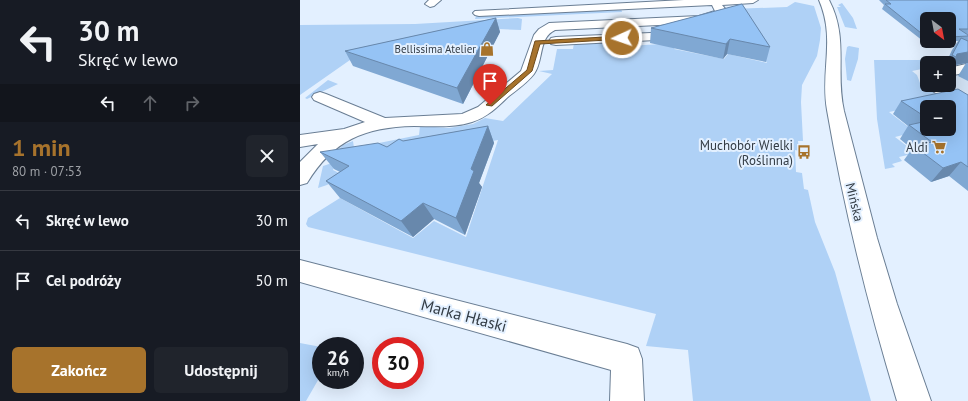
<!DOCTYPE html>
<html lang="pl">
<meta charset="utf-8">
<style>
:root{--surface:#171b24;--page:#20242c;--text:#f1f3f6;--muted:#9ea1a6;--line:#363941;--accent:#a7732c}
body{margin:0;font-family:"PT Sans",sans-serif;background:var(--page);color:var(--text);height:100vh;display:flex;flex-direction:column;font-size:15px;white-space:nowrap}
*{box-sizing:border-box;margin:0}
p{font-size:13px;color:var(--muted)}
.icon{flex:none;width:22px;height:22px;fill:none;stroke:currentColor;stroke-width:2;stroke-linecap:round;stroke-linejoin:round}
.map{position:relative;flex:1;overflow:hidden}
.details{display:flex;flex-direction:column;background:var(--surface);width:300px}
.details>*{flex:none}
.banner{background:#171b24;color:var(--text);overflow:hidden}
.needle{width:26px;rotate:148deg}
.controls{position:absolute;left:620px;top:12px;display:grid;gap:8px}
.controls a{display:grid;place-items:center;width:36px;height:36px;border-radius:6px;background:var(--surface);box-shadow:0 4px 16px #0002;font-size:20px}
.speed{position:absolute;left:12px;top:337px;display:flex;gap:8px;font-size:20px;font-weight:700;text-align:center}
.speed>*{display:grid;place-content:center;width:52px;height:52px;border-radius:50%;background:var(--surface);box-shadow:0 4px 16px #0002;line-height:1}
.speed small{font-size:10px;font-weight:400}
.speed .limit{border:6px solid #d22;background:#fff;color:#111}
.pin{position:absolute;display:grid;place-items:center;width:34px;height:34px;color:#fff;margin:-41px -17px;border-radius:50% 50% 50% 0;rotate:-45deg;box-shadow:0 0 4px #0007}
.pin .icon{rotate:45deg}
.me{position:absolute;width:44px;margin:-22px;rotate:267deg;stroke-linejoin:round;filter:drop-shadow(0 0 3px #0008)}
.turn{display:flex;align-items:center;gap:14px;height:84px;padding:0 12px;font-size:18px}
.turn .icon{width:52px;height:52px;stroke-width:2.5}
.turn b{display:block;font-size:28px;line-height:34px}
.lanes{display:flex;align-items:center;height:38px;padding:0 12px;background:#0003;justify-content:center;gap:20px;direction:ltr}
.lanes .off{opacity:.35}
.round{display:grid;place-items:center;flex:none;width:42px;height:42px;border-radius:6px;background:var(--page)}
.summary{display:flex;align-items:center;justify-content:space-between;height:68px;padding:0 12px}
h1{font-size:24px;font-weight:700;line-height:30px;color:var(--accent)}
.primary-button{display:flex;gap:8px;margin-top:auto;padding:8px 12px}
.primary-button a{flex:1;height:46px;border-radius:6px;background:var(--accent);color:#fff;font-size:16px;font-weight:700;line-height:46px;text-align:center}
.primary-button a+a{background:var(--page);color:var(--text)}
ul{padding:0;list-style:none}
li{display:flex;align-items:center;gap:12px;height:60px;padding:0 12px;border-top:1px solid var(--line)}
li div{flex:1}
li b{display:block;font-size:15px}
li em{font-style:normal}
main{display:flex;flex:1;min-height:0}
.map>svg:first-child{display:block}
.built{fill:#d0e0f2}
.green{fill:#afd1f6}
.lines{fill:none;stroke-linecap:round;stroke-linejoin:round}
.minor-casing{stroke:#6a7e94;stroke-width:2}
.minor{fill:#fff;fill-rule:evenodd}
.wall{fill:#80a8d3;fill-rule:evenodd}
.shaded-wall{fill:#6888ac}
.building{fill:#95c3f5;stroke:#6888ac}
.route{fill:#a7732c;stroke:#6d4b1d}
.labels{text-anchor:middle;stroke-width:4;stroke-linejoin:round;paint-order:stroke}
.far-poi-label{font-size:11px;fill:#333c45;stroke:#e3f0ff;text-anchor:end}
.poi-label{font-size:13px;fill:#333c45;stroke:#e3f0ff;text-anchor:end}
.street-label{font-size:13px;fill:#333c45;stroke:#e3f0ff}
.near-street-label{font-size:16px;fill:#333c45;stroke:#e3f0ff}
</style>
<main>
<section class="details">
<div class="banner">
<div class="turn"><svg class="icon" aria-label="left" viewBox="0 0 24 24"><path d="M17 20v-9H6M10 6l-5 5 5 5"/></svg><div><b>30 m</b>Skręć w lewo</div></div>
<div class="lanes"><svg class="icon" aria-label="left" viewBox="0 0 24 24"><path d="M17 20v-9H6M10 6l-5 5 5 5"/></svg><svg class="icon off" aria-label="ahead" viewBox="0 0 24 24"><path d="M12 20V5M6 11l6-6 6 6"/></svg><svg class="icon off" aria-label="right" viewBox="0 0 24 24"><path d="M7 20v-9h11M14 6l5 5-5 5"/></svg></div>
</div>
<div class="summary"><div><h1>1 min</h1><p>80 m · 07:53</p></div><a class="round"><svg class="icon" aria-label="close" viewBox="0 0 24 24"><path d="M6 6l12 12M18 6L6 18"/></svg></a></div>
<ul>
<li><svg class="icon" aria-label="left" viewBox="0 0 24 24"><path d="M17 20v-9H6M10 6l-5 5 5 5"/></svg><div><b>Skręć w lewo</b></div><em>30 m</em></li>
<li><svg class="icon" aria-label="arrive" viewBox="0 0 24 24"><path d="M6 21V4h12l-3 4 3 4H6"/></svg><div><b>Cel podróży</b></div><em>50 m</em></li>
</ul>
<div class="primary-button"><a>Zakończ</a><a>Udostępnij</a></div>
</section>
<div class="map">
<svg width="668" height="401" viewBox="0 0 668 401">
<rect width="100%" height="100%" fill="#e3f0ff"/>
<!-- built -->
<path class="built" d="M634,60h34v45l-33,-20h14v-22h-12z"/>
<!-- green -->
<path class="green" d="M495,2l19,4 7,22 -1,12 -3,16 -15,29 -1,17 2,39h-5l1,10 -4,-1 1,22 6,1 2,16 4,1 7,32 20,50 36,129h-178l-5,-51 -42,-4 10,-32 -348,-87 -2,-3 2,-6 32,-20 73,40 21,-17 32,16 32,-97 -84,15 -80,-1 9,-9 10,-4 1,7 65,-13 1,-9 29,2 24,-4 12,-6 18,3 49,-47 -13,-3 14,-1 4,-21h16l1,-6 36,-2v6l69,-4 -5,6 50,10 4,-5 39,9 -26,-47 -10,-7 56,-2z
M542,3l11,15 4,11 -12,-2 -8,-20h4l-3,-2z
M321,8l1,4 -147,7 1,-3z
M218,18l4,1 -1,11 -44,-2 -117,25 -60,42v-70l115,-1z
M549,46l10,2 -1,11 -7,22 -4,-1 -2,-21 2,-12z
M574,60h60l3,3h-10v5l-15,3 5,4 3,8 28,17 -59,12 26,20 -20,5 21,16 -17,4 3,4 -10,3 3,3 -10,2 -8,-50z
M28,80l10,4 -31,15 -2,-1z
M32,163l2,4 -1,3 10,5 -16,10 -9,3 5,-22z
M0,343l21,4v28l-15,26h-6z"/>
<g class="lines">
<defs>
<path id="minor" d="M129,0h12l-7,6 -4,1 -5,-3z
M384,0h74l-5,3 -31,2 5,6 -4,4 -23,8 -145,7c-17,8 -11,30 -21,44 -7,9 -16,15 -25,22 -12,11 -21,21 -37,26 -19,6 -38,4 -58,4 -49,1 -81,14 -107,57l-7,2v-23l18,-18 -18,3v-12l44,-6 21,-7 -51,-22 -2,-3 2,-3 6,-2 6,2 59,24 77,-4 16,-7 43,-36 13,-36 5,-6 10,-6 150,-7 16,-5 -3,-6 -233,11 -4,-1 -2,-2 2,-2z
M519,0h10c20,38 6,72 15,111l33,127 20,66 34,97h-34c-29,-96 -53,-192 -70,-291 -7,-39 9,-71 -8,-110z
M351,33l5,1 1,3 -1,3 -100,5 -5,-1 -2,-3 2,-3 5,-1z
M666,64h2v8l-19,4v-8z
M627,82v3h17l24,14v12l-6,-1 -34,-22 -3,-3z
M0,260l327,84 11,4 4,11 2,42h-34l1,-31 -311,-88z"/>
</defs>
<!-- minor casing -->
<use href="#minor" class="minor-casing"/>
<!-- minor -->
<use href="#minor" class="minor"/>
</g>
<!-- wall -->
<path class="wall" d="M579,0h89v34h-2l2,1v46l-10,-5 8,-13 -16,3 -1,2v-5h-3l6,-13 6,-9h-35l-41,-32 2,-4zM627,19h22v22h-22z
M442,4l28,43 -4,15 -39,-8 -4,5 -73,-16 1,-15z
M196,18l4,14 -37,72 -110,-38 -8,-15z
M668,95v96l-19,-15 -18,6 -27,-22 8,-11 -12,-10 8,-13 -15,-12 8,-13zM627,107l22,22h-22z
M188,126l6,17 -15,40 3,4 -17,48 -31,-16 -21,18 -73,-39 -14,-17 14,-9 -6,-3 -14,-17 67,-5 16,-6z"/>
<!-- shaded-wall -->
<path class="shaded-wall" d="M196,18l4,14 -37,72 -6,-16z
M430,39l-3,15 -4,5 3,-15z
M668,52v11h-2l-16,3 6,-9 1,-3z
M188,126l6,17 -15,40 3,4 -17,48 -9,-17 15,-49z
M661,162l-12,14 -18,6 12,-14z
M123,203l11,16 -21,18 -12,-16z"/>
<!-- building -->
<path class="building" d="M586,0h82v29h-9l9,6v1l-19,1v-18h-22v18h-1l-41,-33h6z
M442,4l28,43 -40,-8 -4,5 -75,-16z
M196,18l-39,70 -112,-37z
M661,38l7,3v11l-11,2 -1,3 -4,-2z
M658,89l10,6v72l-7,-5 -18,6 -29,-22 18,-4 -23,-17 18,-4v8h22v-22h-22v11l-26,-17z
M188,126l-17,43 3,2 -18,47 -33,-15 -22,18 -75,-40 23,-15 -29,-14 58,-9 9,4 12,-8 4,2z"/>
<!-- route -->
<path class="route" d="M322,36l3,2 -1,1 -84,5 -8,27 -40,35 -6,-1 41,-35 8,-29z"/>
<!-- icons -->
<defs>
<symbol id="shop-bare" viewBox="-9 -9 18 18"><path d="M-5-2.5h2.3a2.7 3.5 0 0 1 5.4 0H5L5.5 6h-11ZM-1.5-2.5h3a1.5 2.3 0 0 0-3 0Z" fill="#a7732c" stroke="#e3f0ff" stroke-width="2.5" paint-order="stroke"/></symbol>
<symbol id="supermarket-bare" viewBox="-9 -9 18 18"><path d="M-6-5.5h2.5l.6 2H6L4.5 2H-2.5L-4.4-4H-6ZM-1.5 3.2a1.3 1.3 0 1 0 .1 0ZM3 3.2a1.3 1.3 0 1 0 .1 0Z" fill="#a7732c" stroke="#e3f0ff" stroke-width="2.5" paint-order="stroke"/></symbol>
<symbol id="bus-bare" viewBox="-9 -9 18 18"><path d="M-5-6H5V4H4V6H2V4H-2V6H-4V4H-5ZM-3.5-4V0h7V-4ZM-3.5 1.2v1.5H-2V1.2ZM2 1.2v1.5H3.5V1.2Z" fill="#a7732c" stroke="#e3f0ff" stroke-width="2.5" paint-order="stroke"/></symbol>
</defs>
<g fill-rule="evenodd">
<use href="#shop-bare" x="177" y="39" width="20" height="20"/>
<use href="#supermarket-bare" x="629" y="137" width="20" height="20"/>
<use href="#bus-bare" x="494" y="142" width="20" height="20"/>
</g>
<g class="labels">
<!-- far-poi labels -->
<g class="far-poi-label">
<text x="176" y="53">Bellissima Atelier</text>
</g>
<!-- poi labels -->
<g class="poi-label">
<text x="493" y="150">Muchobór Wielki<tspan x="493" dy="15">(Roślinna)</tspan></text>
<text x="628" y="152">Aldi</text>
</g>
<!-- street labels -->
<g class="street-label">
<text transform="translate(555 202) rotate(76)" y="5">Mińska</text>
</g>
<!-- near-street labels -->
<g class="near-street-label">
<text transform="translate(164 315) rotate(15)" y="6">Marka Hłaski</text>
</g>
</g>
</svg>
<div class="controls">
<a><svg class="needle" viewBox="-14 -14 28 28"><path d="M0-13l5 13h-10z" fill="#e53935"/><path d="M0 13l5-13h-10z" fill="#9ea1a6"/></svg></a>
<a>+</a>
<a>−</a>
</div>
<div class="speed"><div>26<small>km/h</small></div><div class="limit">30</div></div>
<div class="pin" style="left:190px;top:105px;background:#d93025"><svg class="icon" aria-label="arrive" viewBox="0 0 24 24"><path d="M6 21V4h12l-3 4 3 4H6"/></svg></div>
<svg class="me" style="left:322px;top:38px" viewBox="-20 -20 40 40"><circle r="17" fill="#a7732c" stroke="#fff" stroke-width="3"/><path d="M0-11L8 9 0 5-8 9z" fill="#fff"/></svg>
</div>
</main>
